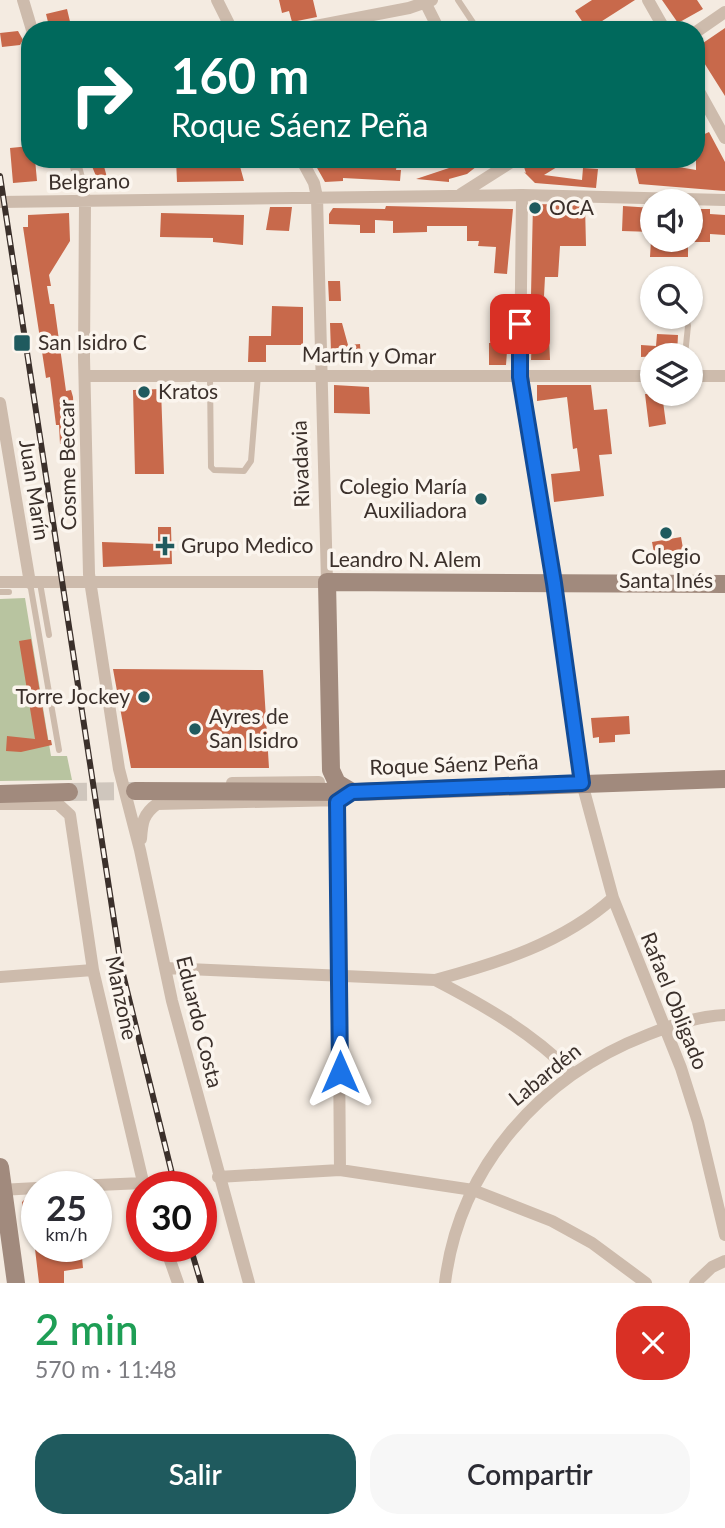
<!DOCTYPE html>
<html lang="es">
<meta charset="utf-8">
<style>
:root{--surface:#fff;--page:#f7f7f7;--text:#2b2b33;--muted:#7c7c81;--accent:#1f5a5e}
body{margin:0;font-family:Lato,sans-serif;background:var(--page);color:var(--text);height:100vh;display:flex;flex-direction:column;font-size:26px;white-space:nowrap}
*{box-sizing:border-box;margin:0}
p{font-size:23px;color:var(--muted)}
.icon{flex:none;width:38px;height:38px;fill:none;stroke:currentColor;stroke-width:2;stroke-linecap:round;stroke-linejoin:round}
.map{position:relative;height:1283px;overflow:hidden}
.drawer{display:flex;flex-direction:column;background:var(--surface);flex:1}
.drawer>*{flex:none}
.hud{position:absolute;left:21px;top:21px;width:684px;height:147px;border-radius:28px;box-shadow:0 2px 5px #0004;background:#00695c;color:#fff;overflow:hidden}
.controls{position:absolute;left:640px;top:189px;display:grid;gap:14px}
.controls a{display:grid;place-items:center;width:63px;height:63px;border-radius:50%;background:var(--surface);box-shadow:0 2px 5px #0004;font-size:35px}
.speed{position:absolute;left:21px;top:1171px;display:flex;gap:14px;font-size:35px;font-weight:700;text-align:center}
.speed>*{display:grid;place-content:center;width:91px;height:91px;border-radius:50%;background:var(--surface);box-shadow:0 2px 5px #0004;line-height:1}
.speed small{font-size:18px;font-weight:400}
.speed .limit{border:10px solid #d22;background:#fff;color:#111}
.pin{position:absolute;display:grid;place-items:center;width:60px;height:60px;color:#fff;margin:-30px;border-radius:14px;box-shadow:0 4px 10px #0006}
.me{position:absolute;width:77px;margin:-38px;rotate:0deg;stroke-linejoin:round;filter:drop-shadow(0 0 5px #0008)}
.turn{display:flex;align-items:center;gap:24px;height:147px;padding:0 35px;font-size:32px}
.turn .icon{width:91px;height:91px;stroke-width:2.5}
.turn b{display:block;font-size:49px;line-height:60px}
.round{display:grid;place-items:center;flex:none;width:74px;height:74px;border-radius:28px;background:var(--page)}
.overview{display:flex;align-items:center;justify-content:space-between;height:119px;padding:0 35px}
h1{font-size:42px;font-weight:600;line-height:52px;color:#1e9e55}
.cta{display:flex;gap:14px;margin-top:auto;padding:14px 35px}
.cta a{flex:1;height:80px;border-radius:28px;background:var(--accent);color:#fff;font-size:28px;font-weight:600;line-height:80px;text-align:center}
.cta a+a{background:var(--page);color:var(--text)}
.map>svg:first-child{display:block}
.green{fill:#b8c4a0}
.building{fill:#c8694b}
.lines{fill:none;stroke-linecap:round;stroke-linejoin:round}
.secondary-tunnel{stroke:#cfc6bd;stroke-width:18;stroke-dasharray:18 9;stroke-linecap:butt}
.service{stroke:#cdbbac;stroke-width:6}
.minor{stroke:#cdbbac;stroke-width:12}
.secondary{stroke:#a18a7d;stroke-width:18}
.rail-casing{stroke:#3b302b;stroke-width:6}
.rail{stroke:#fbf5ee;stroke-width:3.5;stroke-dasharray:10;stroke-linecap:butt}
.route-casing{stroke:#114b97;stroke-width:18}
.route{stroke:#1a73e8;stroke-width:12}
.poi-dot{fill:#1f5a5e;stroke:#fbf5ee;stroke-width:2.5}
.labels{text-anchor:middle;stroke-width:7;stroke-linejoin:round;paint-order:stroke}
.street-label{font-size:21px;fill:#3b302b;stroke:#fbf5ee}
.poi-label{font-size:21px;fill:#3b302b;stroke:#fbf5ee;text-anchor:start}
</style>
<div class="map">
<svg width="725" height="1283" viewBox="0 0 725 1283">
<rect width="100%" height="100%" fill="#f4ebe1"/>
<!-- green -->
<path class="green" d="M25,598l26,158h16l5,24 -72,1v-182z"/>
<!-- building -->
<path class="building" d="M279,0h34l4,17 -25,5 -3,-11 -7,2z
M592,0h43l-47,30 -13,-19z
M662,0h35l6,9 -25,14z
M67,9l5,21h-22l-4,-16z
M725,28v68l-29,-46v-9l5,-2 2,4z
M18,31l5,9 -3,5 -18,2 -2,-14z
M709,132l16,30v29l-86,-7 -6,-25 63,11v-32z
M30,146v13h5l2,22 -24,2 -3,-35z
M89,159h13l6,22h-10z
M176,159h62l6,22 -67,1z
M312,159h56l29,5 -1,6h5l-1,11 -57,-3v3l-18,1z
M466,159h20l-19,15 -18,5v3l-33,-3 42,-14z
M531,159h39l-26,16 38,5 1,-12 15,1 -2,19 -61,-5 -11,-11 2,1 -3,-9z
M533,204l52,1 1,41h-26l-2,31h-13l-1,19 -13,-1z
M386,206l127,3 -6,65 -13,-1 2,-26 -18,-1 1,-5h-12v-15h-40v6l-34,1v-12l-18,-1v13h-15v-8l-31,-1v-10l4,-6 52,1z
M623,206l30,2v24l-31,-1z
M270,207h22l-3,24 -23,-1z
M694,209h16v5l15,1v20l-15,-1v8h-17z
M69,213l1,28 -21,34 2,11h-4l3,18h4l12,87 5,-1 2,7 3,60 -11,1 -1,-14h-4l-1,-19h-3l-6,-48 -4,1 -23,-151h5v-12z
M161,213l83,2 -1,30 -30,-3v-4l-53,-1z
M651,240h37v17h-38z
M328,281h12l1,20h-12z
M272,306l31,1v38h-37v17h-18l1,-26h22z
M495,310l15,1 -4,54h-17v-22h3z
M533,313l15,1 2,46h-19z
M330,323h12l6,22 12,-1 1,13h-26l-4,-5z
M657,334l21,1 -1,20 -36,2v-12l15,1z
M334,385l35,2 1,27 -36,-1z
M537,385h54l3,25 13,-1 5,45 -13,1 5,41 -50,6 -3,-28 29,-3 -3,-23 -4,1 -6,-52 -30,4z
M161,389l3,85h-29l-2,-84z
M645,394h17l4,30 -17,3z
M158,527h13l1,37 -69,3 -1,-25 56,2z
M681,537l3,17 -29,4 -3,-16z
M31,639l17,101h3l1,5 -31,7 -15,-1 1,-15 28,3 -16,-98z
M113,669l150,1 6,98h-138z
M629,716l1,18 -15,1v7l-16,1v-6l-6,1 -2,-20z
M27,1197h10v40l-10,1 -5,-36z
M62,1246h19l2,22 -19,3v12h-25l-4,-34z"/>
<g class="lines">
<!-- secondary-tunnel -->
<path class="secondary-tunnel" d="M69,792l66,-1"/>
<!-- service -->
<path class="service" d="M458,0l20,30
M685,355l3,-29 -2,-9
M210,377l1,90 3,3 30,1 7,-10 7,-86
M30,583l29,167
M40,583l9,52
M0,592h9"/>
<!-- minor -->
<path class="minor" d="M23,0l9,30
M217,0l15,30
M424,0l15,30
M648,0l17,30
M295,30l114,-22 23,-8
M696,32l29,-20
M696,86l29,52
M74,159l11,42 -1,156 5,217 30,195 21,81 32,151 77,282
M461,194l55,-35
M522,195l-2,182 34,206 28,200 31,115 68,170 17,54 27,113
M0,202l522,-7 203,5
M85,376h568
M691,376h34
M0,403l30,180
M0,582h327l-10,-385 -3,-14 -13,-24
M232,783l87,-1
M337,802l3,368
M0,804h58l12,11 23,155 51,216
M141,839c1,-16 2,-25 16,-35l185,-4
M165,968l270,12c63,-17 128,-37 178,-82
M0,977l93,-7
M435,980c50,26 96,52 137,93
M218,1177l122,-7 133,20 79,31 40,22 54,40
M75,1186l68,-3
M0,1190l37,-2
M165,1246l13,37
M445,1283c14,-116 96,-207 202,-248 25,-10 51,-19 78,-20
M695,1283l17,-16 13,-6"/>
<!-- secondary -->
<path class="secondary" d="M135,791l223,1 367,-13
M352,792l-15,-9 -6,-13 -4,-188 398,2
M0,794l69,-2
M0,1167l16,116"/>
<defs>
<path id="rail" d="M0,176l121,790 54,220
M190,1246l11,37"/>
</defs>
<!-- rail casing -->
<use href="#rail" class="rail-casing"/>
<!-- rail -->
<use href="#rail" class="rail"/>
</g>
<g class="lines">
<defs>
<path id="route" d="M340,1072l-3,-270 15,-10 230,-9 -28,-200 -34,-206v-53"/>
</defs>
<!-- route casing -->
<use href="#route" class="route-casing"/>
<!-- route -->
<use href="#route" class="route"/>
</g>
<!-- markers -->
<g class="poi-dot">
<circle cx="535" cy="208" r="7"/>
<rect x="13" y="334" width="18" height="18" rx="3.5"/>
<circle cx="144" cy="392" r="7"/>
<circle cx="481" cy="499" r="7"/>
<circle cx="666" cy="533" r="7"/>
<path d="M161.5 535.5h7v7h7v7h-7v7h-7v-7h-7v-7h7z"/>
<circle cx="144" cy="697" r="7"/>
<circle cx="195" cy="729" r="7"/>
</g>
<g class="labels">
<!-- street labels -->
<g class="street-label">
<text transform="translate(89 182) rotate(-1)" y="7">Belgrano</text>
<text transform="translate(369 356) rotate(1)" y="7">Martín y Omar</text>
<text transform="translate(301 464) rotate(-92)" y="7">Rivadavia</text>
<text transform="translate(68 465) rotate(-91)" y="7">Cosme Beccar</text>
<text transform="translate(34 490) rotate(81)" y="7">Juan Marín</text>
<text x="405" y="567">Leandro N. Alem</text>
<text transform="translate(454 765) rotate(-2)" y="7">Roque Sáenz Peña</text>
<text transform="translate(121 998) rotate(78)" y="7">Manzone</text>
<text transform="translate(674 1001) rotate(68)" y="7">Rafael Obligado</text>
<text transform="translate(199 1022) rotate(76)" y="7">Eduardo Costa</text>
<text transform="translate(545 1075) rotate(-39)" y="7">Labardén</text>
</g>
<!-- poi labels -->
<g class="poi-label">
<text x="549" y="215">OCA</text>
<text x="38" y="350">San Isidro C</text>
<text x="158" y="399">Kratos</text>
<text x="467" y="494" text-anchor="end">Colegio María<tspan x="467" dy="24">Auxiliadora</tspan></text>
<text x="181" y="553">Grupo Medico</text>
<text x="666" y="564" text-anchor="middle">Colegio<tspan x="666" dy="24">Santa Inés</tspan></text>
<text x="130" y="704" text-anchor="end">Torre Jockey</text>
<text x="209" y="724">Ayres de<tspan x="209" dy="24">San Isidro</tspan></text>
</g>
</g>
</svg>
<div class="controls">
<a><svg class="icon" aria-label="sound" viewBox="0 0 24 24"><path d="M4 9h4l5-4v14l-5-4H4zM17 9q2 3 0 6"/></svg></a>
<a><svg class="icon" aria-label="search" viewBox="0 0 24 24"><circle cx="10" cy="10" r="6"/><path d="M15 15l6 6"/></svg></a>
<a><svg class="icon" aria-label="layers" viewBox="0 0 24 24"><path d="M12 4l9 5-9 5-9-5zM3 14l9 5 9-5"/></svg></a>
</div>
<div class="speed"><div>25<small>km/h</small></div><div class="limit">30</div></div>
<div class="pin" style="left:520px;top:324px;background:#d93025"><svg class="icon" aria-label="arrive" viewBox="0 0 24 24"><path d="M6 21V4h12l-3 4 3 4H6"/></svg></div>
<svg class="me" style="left:340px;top:1072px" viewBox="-20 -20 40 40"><path d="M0-17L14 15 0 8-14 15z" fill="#1a73e8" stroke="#fff" stroke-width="4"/></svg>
<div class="hud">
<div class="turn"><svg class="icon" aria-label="right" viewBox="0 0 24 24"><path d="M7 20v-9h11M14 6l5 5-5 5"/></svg><div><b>160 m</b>Roque Sáenz Peña</div></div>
</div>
</div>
<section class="drawer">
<div class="overview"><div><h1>2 min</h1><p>570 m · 11:48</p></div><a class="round" style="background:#d93025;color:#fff"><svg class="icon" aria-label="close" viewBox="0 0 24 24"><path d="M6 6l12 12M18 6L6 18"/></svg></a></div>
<div class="cta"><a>Salir</a><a>Compartir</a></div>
</section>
